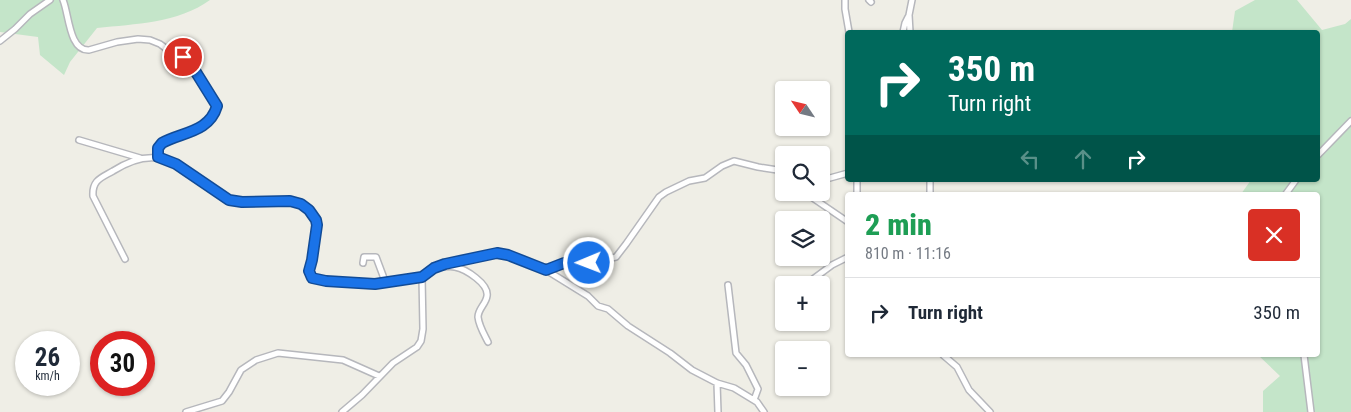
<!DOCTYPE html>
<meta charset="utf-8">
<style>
:root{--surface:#fff;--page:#f6f6f7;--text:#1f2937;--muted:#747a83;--line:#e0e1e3}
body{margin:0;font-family:"Roboto Condensed",sans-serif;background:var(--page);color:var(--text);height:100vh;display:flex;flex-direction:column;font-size:19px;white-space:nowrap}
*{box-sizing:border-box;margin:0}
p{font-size:16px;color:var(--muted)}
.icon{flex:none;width:28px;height:28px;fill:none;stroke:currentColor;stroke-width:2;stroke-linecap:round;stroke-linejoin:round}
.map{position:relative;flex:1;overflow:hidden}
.panel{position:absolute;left:845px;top:192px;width:475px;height:165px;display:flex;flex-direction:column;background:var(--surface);border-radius:5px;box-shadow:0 1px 4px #0004}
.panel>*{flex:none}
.top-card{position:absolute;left:845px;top:30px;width:475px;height:152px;border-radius:5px;box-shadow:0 1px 4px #0004;background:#00695c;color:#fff;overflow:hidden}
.needle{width:32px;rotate:305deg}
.buttons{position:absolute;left:775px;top:81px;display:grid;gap:10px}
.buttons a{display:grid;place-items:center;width:55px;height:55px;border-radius:5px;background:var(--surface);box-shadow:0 1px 4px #0004;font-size:25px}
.speed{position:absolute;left:15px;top:331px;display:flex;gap:10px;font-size:25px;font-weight:700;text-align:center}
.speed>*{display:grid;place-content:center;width:65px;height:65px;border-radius:50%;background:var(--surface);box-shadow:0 1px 4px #0004;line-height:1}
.speed small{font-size:12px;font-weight:400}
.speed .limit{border:8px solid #d22;background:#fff;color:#111}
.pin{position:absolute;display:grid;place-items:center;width:42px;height:42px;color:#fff;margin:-21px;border:2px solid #fff;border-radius:50%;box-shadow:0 1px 5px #0007}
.me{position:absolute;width:55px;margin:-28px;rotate:269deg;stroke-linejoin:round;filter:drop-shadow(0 0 4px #0008)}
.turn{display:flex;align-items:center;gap:18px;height:105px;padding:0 20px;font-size:22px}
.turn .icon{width:65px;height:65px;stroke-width:2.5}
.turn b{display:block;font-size:35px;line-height:42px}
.lanes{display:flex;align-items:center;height:48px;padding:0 20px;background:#0003;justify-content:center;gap:25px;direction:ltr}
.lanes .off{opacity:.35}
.round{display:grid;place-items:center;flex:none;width:52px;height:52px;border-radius:5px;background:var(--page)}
.overview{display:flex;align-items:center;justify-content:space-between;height:85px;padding:0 20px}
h1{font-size:30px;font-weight:800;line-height:38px;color:#1e9e55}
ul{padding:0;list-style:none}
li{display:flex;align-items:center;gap:15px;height:70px;padding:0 20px;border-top:1px solid var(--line)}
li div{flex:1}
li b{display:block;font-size:19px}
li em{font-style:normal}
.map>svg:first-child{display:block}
.green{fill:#c4e5c9}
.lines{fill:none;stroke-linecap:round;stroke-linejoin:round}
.minor-casing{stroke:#b6b7bc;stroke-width:8}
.minor{stroke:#fff;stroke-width:5}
.route-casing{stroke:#114b97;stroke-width:12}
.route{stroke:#1a73e8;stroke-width:9}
</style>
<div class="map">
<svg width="1351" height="412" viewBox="0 0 1351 412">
<rect width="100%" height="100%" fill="#efeee6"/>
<!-- green -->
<path class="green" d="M0,0h210c-32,23 -75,24 -113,28l-27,34 -6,13 -24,-20 -2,-18 -38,-5z
M1255,0h42l25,30 23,-6 6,-5v393h-88v-21l17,-15 -22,-21h60v-160l-77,-1 10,-14h67v-148h-86l3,-21z"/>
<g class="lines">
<defs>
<path id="minor" d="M63,0c6,14 6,51 26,50l28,-8 21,-3 12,1 10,4 8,6 21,11 27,42c2,27 -38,30 -54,40l-4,5v9
M845,0v9l4,23
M869,0l2,2
M903,32l2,-9 3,-6
M910,32l-1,-17 3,-15
M0,41l15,-12 15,-15 20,-14
M79,140l61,18
M1318,155l33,-34
M821,178h9l18,-5
M804,192l44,30
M857,195v-15
M930,195v-15
M1285,195l11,-15
M125,259l-32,-63c-1,-16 8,-18 20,-25 38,-24 58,-13 92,12 8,6 16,15 26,17 23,6 59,-8 78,10 3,3 7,8 8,12 0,5 -1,8 -2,12 -2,12 -2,25 -6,37l3,7 14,3 49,3 47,-7
M363,263l1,-6h12l9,24
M440,267c4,0 11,-1 15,0 11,2 34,17 32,29 -1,8 -9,13 -9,21 1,9 6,17 10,25
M546,270l14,-6 19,1 37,-8 10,-13 33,-47 7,-5 23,-11 16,-3 17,-12 12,-5 24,6 26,4
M728,285l8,68 10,12 12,24 -4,11
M805,285l27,-20 16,-8
M943,355l14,12 12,23 21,22
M1304,355l7,57
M717,383l1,29
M186,412l36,-11 7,-9 12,-22 15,-10 22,-7 65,7 36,16
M342,412l20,-17 31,-32 24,-16 4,-6 2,-12 -1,-52 12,-10 21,-6 42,-8 11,2 38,15 42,26 10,10 10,3 20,17 42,27 22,17 25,13 17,5 23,14 7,10"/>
</defs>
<!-- minor casing -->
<use href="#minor" class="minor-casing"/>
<!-- minor -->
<use href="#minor" class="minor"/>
</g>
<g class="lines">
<defs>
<path id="route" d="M183,57l6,4 28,45c-8,27 -36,26 -55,37l-4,5v9l18,7 53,36 13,2 48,-1 11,3 8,6 7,10 1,5 -5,35 -3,11 3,7 14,3 49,3 47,-7 12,-9 11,-4 52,-11 11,2 38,15 18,-7 16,2 9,-2"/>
</defs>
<!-- route casing -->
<use href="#route" class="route-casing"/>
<!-- route -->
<use href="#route" class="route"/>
</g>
</svg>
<div class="buttons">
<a><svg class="needle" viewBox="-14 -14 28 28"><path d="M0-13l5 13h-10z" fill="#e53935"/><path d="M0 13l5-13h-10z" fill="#747a83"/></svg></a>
<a><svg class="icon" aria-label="search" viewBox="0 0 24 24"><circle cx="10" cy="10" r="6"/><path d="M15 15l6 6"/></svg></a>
<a><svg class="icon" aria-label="layers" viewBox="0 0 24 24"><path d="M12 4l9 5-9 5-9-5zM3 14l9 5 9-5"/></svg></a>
<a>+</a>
<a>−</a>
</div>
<div class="speed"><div>26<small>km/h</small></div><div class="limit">30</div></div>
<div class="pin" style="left:183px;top:57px;background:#d93025"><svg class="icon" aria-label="arrive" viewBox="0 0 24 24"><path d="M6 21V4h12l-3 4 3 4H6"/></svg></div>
<svg class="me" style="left:589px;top:263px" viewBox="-20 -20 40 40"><circle r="17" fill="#1a73e8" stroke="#fff" stroke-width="3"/><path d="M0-11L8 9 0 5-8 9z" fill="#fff"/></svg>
<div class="top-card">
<div class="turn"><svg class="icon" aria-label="right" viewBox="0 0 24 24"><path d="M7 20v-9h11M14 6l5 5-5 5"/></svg><div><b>350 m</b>Turn right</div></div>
<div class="lanes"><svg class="icon off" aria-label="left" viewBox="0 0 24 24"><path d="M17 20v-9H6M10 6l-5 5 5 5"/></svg><svg class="icon off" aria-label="ahead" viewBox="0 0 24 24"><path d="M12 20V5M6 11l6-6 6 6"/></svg><svg class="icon" aria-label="right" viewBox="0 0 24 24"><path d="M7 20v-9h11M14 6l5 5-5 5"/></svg></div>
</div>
<section class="panel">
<div class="overview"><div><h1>2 min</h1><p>810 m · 11:16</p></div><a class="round" style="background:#d93025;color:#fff"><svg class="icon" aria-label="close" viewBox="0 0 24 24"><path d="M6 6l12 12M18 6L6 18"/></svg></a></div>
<ul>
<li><svg class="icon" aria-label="right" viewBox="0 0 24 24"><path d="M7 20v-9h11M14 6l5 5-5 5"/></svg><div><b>Turn right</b></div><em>350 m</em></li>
</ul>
</section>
</div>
